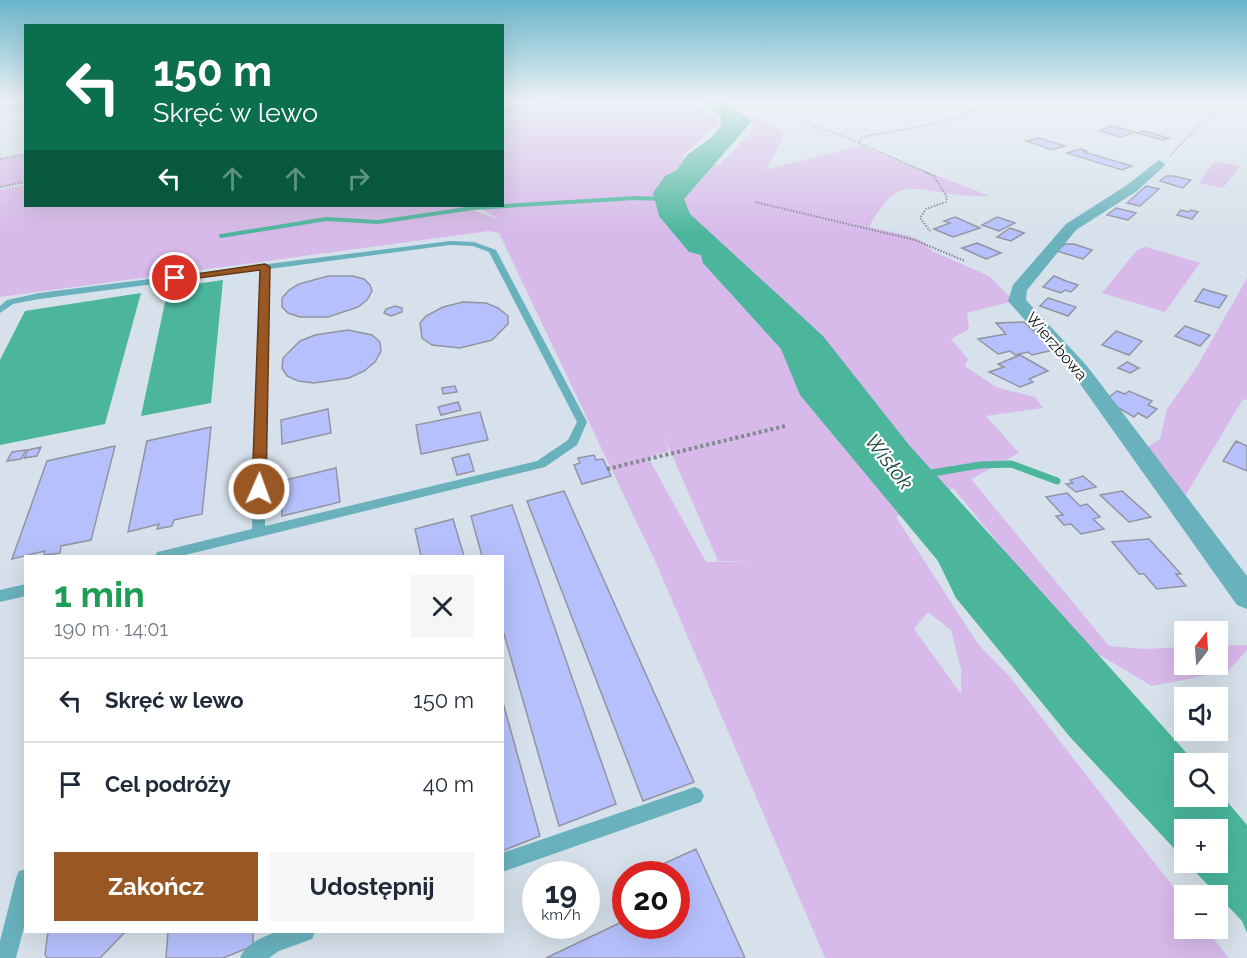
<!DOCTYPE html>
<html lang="pl">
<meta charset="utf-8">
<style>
:root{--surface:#fff;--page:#f6f6f7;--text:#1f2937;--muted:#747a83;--line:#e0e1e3;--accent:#995724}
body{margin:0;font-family:Raleway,sans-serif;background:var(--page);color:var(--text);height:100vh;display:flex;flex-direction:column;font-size:22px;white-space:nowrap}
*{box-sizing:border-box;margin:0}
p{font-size:20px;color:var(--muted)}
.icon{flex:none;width:33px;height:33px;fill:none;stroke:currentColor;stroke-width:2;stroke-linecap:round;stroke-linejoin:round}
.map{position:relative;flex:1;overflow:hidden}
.panel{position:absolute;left:24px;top:555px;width:480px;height:378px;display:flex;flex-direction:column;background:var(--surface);border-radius:0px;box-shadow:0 6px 24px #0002}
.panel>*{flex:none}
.guide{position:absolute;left:24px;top:24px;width:480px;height:183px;border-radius:0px;box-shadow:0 6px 24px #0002;background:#0b6e4f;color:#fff;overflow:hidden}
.needle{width:39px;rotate:17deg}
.buttons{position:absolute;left:1174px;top:621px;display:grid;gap:12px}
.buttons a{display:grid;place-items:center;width:54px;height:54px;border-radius:0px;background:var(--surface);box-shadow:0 6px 24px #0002;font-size:30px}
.speed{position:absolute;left:522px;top:861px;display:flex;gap:12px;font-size:30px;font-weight:700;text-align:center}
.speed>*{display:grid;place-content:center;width:78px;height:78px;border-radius:50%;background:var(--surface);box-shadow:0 6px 24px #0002;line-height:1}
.speed small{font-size:15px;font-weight:400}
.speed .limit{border:9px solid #d22;background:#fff;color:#111}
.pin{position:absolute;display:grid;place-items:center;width:51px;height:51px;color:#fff;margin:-26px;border:3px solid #fff;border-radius:50%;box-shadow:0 2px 6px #0007}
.me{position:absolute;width:66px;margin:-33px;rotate:2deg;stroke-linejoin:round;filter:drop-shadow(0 0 4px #0008)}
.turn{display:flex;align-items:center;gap:21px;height:126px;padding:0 30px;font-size:27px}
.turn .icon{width:78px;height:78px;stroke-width:2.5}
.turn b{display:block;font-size:42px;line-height:51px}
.lanes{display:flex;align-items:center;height:57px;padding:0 30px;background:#0003;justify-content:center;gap:30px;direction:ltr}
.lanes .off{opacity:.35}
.round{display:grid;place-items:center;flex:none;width:63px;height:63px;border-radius:0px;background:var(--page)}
.summary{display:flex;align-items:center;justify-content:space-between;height:102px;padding:0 30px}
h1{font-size:36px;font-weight:700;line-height:45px;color:#1e9e55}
.action{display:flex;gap:12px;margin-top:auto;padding:12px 30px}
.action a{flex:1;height:69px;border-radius:0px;background:var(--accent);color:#fff;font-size:24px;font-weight:700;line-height:69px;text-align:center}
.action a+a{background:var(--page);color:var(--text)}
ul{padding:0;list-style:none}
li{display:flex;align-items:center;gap:18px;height:84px;padding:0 30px;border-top:2px solid var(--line)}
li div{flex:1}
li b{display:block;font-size:22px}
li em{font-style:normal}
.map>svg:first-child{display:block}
.green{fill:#d7b9ea;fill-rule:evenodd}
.water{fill:#4bb69c}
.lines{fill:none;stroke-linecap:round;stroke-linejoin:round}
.stream-far1{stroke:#4bb69c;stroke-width:4}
.stream{stroke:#4bb69c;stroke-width:7}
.building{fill:#b6c0fc;stroke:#9294a1;stroke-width:1.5}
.path-far2{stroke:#818990;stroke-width:1.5;stroke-dasharray:1.5 1.5;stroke-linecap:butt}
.path-far1{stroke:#818990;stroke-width:2;stroke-dasharray:1.5 1.5;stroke-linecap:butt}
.path{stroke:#818990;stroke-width:4;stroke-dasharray:3 3;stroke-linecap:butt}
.service{fill:#69b2bd;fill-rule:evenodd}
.minor{fill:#69b2bd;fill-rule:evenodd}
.route{fill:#995724;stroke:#633917;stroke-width:1.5}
.labels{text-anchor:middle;stroke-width:4.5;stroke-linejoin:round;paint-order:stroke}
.far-street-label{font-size:16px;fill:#090c0f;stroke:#fff}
.water-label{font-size:21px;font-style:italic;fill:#1a483d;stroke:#fff}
</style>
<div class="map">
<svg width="1247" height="958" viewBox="0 0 1247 958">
<rect width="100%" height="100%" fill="#d6e1eb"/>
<!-- green -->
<path class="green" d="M0,100h25v12l-25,1z
M503,100h184l31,20 -5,8 -32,30 39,7 32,-34 2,-16 31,18 -18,36 94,-23 129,50c-11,0 -22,0 -33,-1 -49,-7 -61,-18 -88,32l41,9 15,7 7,8 48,21 10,5 24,24 -47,12 2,16 -18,10 17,20 -3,7 31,21 39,10 8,11 -57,8 33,37 -48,26 138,167 35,3 41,-2v17h33v-18l29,-1v5l-19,21 -76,15 -71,-42 -128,-156 -57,29 82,127 32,33 175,225v26l21,1 23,29h-404l-168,-393 -158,-332 -10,-2 -489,66v-107l25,-5 1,21h436l38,14 -23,-14h25zM663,434l55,127 37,1h-49l-58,-105 21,-6zM928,612l23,18 10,39v25l-47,-65z
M25,154v28l-25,5v-28z
M1215,161l25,5 -17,22 -24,-5z
M1146,247l54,16 -35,49 -63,-19 35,-43z
M1247,278v122l-4,-1 -61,102 -38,-52 16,-10 7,-30 29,-41z"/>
<!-- water -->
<path class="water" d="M696,100h27l29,21 -68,78 6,15 133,122 86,109 267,296 19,22 -10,1v32h33v-5l29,34v108l-5,-12 -55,-58 31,-1v-32h-33v30l-115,-123 -114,-139 -18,-37 -138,-166 -19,-46 -78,-86 -2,-8 -12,-3 -30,-36 -6,-23 12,-17 12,-6 10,-15 25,-18 9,-12v-9z
M223,280l-12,123 -70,13 27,-128z
M141,293l-36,131 -105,21v-85l25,-49z"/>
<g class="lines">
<!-- stream-far1 -->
<path class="stream-far1" d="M221,236l105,-17 52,3 95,-14 162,-10 28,1"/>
<!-- stream -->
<path class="stream" d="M926,474l54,-9 31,-1 46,17"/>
</g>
<!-- building -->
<path class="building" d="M1112,126l23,6 -14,5 -22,-6z
M1143,131l26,7 -6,2 -26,-7z
M1039,138l26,8 -13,4 -26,-9z
M1080,149l7,2 -3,1 48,14 -10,4 -55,-17z
M1166,176h7l18,4 -8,8 -23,-7z
M1146,186l13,3 -19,17 -13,-3z
M1116,208l20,5 -8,7 -21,-5z
M1181,210l8,2 2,-2 7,2 -6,7 -15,-4z
M955,217l25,11 -27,9 -19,-8 16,-6 -6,-2z
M997,217l18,6 -16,8 -17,-6z
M1010,228l14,5 -13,8 -14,-4z
M977,243l24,10 -15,6 -24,-11z
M1065,244h9l18,6 -9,9 -26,-8z
M328,276h25l11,3 6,6 2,6 -5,9 -9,7 -30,10h-28l-12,-4 -6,-6v-9l7,-8 10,-6z
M1054,276l12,5 12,4 -7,7 -6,-2 -4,3 -18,-6z
M1203,289l24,7 -8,12 -24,-7z
M1048,298l28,9 -8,9 -28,-10z
M463,302l23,1 12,5 10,8v8l-16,16 -32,8 -28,-3 -10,-7 -2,-15 6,-7 17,-9z
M395,306l7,2v4l-11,4 -7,-3 2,-4z
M1024,322l29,28 -21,5 -4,-3 -13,3 -5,-4 -12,3 -20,-15 28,-5 -10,-11z
M1185,326l25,9 -10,11 -25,-10z
M348,330l24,5 8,7 1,9 -6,11 -11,9 -15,7 -35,5 -16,-2 -11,-5 -5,-8 1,-10 17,-17 15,-6z
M1116,331l26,10 -13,14 -27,-10z
M1020,355l28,16 -19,8 4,3 -13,5 -31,-15 15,-5 -6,-3z
M1127,362l12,6 -9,5 -12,-5z
M455,386l2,6 -14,2 -1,-6z
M1117,391l8,3 4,-3 23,10 -4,4 9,4 -10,9 -9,-5 -4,4 -29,-17z
M458,402l3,8 -20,5 -3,-8z
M328,409l3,24 -49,11 -1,-24z
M480,412l8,28 -67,14 -5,-29z
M211,427l-9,87 -28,6 -2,6 -15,3 2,-5 -31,8 19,-91z
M1236,441l11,5v25l-24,-10z
M115,446l-24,94 -30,6 -1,7 -16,2 1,-4 -33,8 35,-98z
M41,447l-4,9 -13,2 4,-8z
M26,450l-5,9 -14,2 5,-9z
M469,454l5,17 -17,4 -5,-17z
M594,455l2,5 7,-1 8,17 -29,8 -8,-19 6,-2 -2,-5z
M336,468l4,34 -58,14 -1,-35z
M1083,476l13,11 -20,5 -10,-8 7,-1 -3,-3z
M564,491l130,291 -51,19 -116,-300z
M1122,491l29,26 -22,5 -29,-27z
M1067,493l13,13 7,-2 13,13 -7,2 11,10 -23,5 -10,-10 -7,1 -8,-9 7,-1 -17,-18z
M512,505l104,299 -57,22 -57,-199v-71h-20l-11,-40z
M453,519l11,37h-43l-6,-27z
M1149,539l32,35h-5l10,12 -29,3 -13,-15h-5l-27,-32z
M502,699l38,137 -38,15z
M696,849l49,109h-199l80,-38v6h50v-52h-30l-1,-2z
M48,932h77l-25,26h-53l-2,-4z
M168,932h85v14l-30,12h-57z"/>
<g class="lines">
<!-- path-far2 -->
<path class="path-far2" d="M787,100l22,24 50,18
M502,110l67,-10
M1170,156l52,-56
M0,159l26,-5
M928,173l-69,-30 3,-6 73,-13 70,-24"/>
<!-- path-far1 -->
<path class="path-far1" d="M925,172l9,4 13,21 -1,5 -20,7 -6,9 10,13
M0,187l26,-5
M755,202l160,38 50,21"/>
<!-- path -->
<path class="path" d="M607,469l178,-43"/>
<!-- service -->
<path class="service" d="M450,241l24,1 22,8 91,172 -10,23 -32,22 -364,89h-26l2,-4 5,-1 90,-22 9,-259 -222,29 -26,5 -13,9v-7l7,-6 32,-7zM450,245l23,1 16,6 88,170 -9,18 -31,21 -272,65 4,-257z
M26,584v12l-26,6v-12z
M695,787l6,3 3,6 -3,6 -199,70v-19z
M26,869v51l-10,38h-16v-17l16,-63 3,-7z
M277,932h38l-3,7 -33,12 -10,7h-29c5,-13 23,-22 37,-26z"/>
<!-- minor -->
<path class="minor" d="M1159,160l6,4 -2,3 -26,24 -61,39 -49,60 -1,10 61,66 160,210v33l-10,-4 -164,-231 -65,-73 5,-16 53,-61 61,-39z"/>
</g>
<!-- sky -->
<linearGradient id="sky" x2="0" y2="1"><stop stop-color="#69b5ca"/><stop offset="0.43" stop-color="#edf2f6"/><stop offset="1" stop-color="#edf2f6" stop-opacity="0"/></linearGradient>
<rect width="1247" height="234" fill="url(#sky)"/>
<!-- route -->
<path class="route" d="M265,264l5,3 -4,222 -7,5 -7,-5 8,-219 -85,11 -5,-3z"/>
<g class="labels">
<!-- far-street labels -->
<g class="far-street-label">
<text transform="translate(1057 346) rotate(49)" y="6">Wierzbowa</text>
</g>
<!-- water labels -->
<g class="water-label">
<text transform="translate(889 462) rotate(52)" y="7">Wisłok</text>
</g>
</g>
</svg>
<div class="buttons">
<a><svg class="needle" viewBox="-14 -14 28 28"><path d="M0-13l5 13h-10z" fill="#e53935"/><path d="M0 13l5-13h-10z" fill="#747a83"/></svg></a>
<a><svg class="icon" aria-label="sound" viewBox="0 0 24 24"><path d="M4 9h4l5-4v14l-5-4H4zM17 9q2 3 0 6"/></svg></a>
<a><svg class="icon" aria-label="search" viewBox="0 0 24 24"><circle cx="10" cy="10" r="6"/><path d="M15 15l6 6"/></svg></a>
<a>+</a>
<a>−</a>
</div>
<div class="speed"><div>19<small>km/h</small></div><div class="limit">20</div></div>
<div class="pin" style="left:175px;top:278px;background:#d93025"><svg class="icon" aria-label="arrive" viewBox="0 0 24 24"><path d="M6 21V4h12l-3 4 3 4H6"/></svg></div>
<svg class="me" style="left:259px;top:489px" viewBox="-20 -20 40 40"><circle r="17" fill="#995724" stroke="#fff" stroke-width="3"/><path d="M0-11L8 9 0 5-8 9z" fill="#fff"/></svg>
<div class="guide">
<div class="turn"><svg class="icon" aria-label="left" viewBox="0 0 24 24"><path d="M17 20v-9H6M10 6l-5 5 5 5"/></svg><div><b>150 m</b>Skręć w lewo</div></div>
<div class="lanes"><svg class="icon" aria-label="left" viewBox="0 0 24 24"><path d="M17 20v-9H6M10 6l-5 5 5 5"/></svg><svg class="icon off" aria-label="ahead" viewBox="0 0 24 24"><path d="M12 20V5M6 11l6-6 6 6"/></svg><svg class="icon off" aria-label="ahead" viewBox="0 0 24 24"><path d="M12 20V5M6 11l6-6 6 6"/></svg><svg class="icon off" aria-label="right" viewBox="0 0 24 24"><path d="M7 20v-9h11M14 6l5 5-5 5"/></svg></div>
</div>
<section class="panel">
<div class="summary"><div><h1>1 min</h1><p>190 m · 14:01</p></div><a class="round"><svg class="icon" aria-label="close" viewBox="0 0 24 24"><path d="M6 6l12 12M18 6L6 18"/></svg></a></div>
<ul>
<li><svg class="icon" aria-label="left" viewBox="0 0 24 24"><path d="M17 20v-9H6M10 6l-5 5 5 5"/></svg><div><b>Skręć w lewo</b></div><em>150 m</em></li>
<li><svg class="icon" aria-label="arrive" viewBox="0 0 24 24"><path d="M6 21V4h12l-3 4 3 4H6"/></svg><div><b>Cel podróży</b></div><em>40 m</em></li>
</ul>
<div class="action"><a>Zakończ</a><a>Udostępnij</a></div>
</section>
</div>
